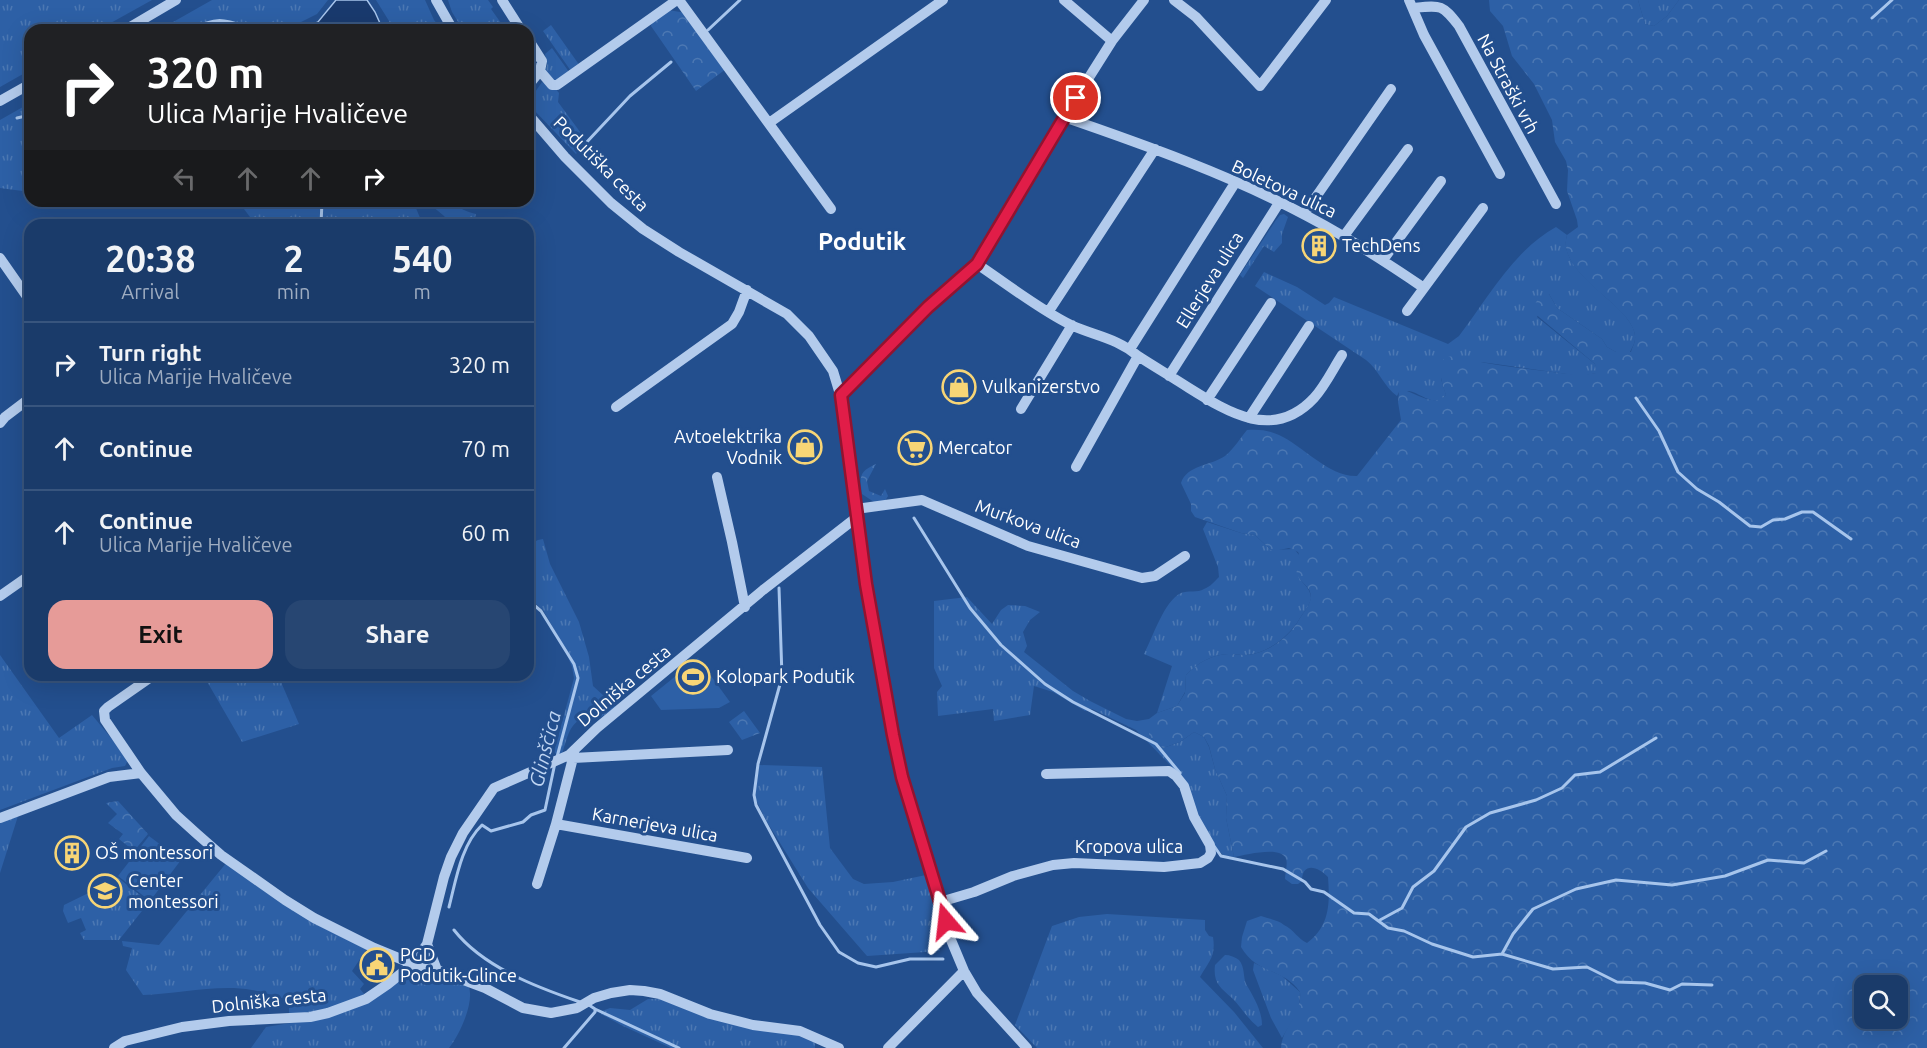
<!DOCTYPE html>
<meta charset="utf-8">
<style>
:root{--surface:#1a3b6a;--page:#274672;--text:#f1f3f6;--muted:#9fadc1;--line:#38557e;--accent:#e69b98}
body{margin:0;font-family:Ubuntu,sans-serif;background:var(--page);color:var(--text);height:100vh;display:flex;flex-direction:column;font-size:22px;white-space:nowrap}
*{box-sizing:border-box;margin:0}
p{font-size:20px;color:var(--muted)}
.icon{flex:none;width:33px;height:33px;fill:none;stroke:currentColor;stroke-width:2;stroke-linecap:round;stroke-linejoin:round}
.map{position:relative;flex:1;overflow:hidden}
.sheet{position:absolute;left:24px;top:219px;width:510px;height:462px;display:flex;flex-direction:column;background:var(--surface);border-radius:18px;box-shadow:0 6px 24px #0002,0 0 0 2px var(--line)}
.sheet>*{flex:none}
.hud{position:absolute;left:24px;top:24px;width:510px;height:183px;border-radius:18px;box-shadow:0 6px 24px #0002,0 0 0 2px var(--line);background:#202124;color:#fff;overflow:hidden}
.controls{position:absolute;left:1854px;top:975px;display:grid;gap:12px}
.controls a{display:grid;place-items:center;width:54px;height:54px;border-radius:12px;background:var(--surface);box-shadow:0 6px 24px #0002,0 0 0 2px var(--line);font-size:30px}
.pin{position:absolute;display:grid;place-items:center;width:51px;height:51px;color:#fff;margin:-26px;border:3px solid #fff;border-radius:50%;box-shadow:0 2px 6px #0007}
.me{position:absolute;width:66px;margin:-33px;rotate:343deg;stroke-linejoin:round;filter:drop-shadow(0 0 4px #0008)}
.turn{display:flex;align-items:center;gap:21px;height:126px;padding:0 24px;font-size:27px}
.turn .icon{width:78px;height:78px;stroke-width:2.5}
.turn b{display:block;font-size:42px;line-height:51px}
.lanes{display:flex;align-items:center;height:57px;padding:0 24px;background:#0003;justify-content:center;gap:30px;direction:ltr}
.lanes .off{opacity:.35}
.eta{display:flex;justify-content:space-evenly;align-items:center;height:102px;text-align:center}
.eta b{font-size:36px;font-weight:600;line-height:42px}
.button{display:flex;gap:12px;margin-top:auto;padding:12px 24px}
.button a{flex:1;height:69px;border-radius:18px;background:var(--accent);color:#111;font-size:24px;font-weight:600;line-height:69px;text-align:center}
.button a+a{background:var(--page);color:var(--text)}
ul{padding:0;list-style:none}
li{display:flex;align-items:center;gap:18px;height:84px;padding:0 24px;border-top:2px solid var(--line)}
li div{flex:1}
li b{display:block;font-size:22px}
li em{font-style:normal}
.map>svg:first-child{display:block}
.grass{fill:url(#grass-tufts)}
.forest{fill:url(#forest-crowns);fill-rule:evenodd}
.garden{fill:#2d60a6}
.water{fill:#193a6e;stroke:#a7c5ec;stroke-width:1.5}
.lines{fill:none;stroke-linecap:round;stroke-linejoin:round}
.stream{stroke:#a7c5ec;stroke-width:3}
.minor{stroke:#b3cbec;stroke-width:10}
.route-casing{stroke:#92132f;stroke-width:15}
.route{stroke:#e11d48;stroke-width:10}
.labels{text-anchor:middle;stroke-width:6;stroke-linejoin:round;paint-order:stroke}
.street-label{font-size:18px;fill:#fff;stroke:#234f8e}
.poi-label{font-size:18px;fill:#fff;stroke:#234f8e;text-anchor:start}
.water-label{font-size:20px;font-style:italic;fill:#bfd5f3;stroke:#234f8e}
.district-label{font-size:24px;font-weight:bold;fill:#fff;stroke:#234f8e}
</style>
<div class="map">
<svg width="1927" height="1048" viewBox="0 0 1927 1048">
<defs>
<pattern id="grass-tufts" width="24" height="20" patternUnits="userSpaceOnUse" patternTransform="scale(1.5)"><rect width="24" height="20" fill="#2d60a6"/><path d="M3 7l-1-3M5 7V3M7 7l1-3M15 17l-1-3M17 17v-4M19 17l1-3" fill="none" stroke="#4c78b3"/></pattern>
<pattern id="forest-crowns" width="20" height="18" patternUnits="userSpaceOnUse" patternTransform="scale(1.5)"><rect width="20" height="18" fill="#2d60a6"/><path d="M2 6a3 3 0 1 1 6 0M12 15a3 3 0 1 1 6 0" fill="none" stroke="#4c78b3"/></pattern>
</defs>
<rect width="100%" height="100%" fill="#234f8e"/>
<!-- grass -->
<path class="grass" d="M0,0h152l-54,30h-68v40l-30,17z
M212,0h116l-11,14 -32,16h-126z
M376,0h49l9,20 8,10h-51l-2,-9z
M448,0h40l5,7 -2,2 15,21h-43l-11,-18z
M1638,0h41l-12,16 -13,10 -9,-2z
M551,25l29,41 -9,5 -28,-40z
M552,48l17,24 -12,10 -13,-10 3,-7 -2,-11z
M542,82l11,4 6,7 -1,9 28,38 -10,14 -43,-45 -2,-11z
M30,103v89l-30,-4v-68z
M238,201h175l10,24h-156l-5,-2 -6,2z
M426,201h29c2,8 13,11 21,13l-3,11h-18z
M1284,214l4,3 -6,17v9l-8,9 -10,-6 -21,32 -3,-3 36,-55 4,-5z
M1556,227l11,8c-12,40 72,73 68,104 0,4 -3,9 -5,13h-14l-9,-5 -5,-8 -45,-31 -8,-14 -12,23 58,47 2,9 -16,3 -100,-14 -40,5v12l5,16c-11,14 -25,-2 -37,-4 -3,0 -7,1 -10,1l-2,4c-13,-9 -18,-26 -31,-36l-111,-74 9,-14 33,15 28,18 4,-2 5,-6 114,47 11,-8c29,-38 54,-85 97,-109z
M1207,522l34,11 14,2 16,15 23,-1 6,7c0,7 -4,12 -2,18 2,9 13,13 13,24 -1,7 -7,14 -11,20 -11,19 -33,36 -56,37 -4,0 -9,-1 -13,-1 -17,-1 -34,9 -45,21l-1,17 -8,14 -20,7 15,-47 -28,-12c9,-17 20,-53 37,-61 7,-3 17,0 23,-4 6,-2 11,-8 15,-12l-1,-10 -15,-38z
M543,539l7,25 29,58 10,35 4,29 23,21 -19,13 -5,-6c-23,7 -23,19 -30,40l-3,2 -5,-4 20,-74 -2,-11 -9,-22 -20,-35 -8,-7 -7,1v-59l10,-5z
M967,597l25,27 9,-14 7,-5 17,1 15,6 -10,8 -7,12 4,14 -3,6 49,39 17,10 36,18 11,2 12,-2v17l14,12 17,-6 14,-10 10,5 5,10 6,22 12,27 -1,22 8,39 -10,-1 -11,-12 -42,-78 -35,-36 -44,-21 -7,2 -32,-19 -19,-6 -4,29 -36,6 -1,-12 -55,7 -1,-24 5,-6 -8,-18v-67z
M0,655l59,83 33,-23 34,41 1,6 -2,4 -13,2 -112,42z
M212,675h66l21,49 -57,18 -37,-64z
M759,765l63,2 8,81 23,31 11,5 29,-2 33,-7 20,65 -8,3 2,8 -73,5 -59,-68 -41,-66 -12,-24z
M18,816l-18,57v-51z
M227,862l141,85 -16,24 12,13 -4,5 5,6 -41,16 -35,3v-14c-13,-3 -25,-8 -37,-10 -34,-6 -75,4 -109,5l-17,-25 6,-22 -9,-2 -1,-5 37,4z
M117,877l32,25 -30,38h-35l-4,-7 6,-3 -5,-12 -13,5 -5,-12 1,-6 49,-24z
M1107,914l98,6v10l4,6 4,1c3,20 -4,24 -13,40l34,35 29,36h-226l-22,-23 37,-99 27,-9z
M1225,955c5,0 10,2 14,5 6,7 4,17 7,24 7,12 16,26 16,41l-4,2c-11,-9 -17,-20 -26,-29 -12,-11 -19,-15 -17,-33z
M1254,963l28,13 18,16 -1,17 -17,29 -11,-20 -18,-48z
M412,973l28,2 28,10c8,15 -9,51 -19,63h-198l15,-21 55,-9z
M648,999h14l130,34 23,10v5h-144l-48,-22 -22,-12 1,-3 8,-3 20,2z"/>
<!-- forest -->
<path class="forest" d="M1489,0h149l7,24 9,2 13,-10 12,-16h248v1048h-646c1,-21 21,-33 19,-56 -16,-24 -43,-17 -59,-45l1,-10 5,-16 14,-5c8,3 17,4 23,9 10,5 14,14 23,18 23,-17 23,-40 21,-66 -9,-10 -26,-16 -26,4l-4,3h-6l-7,-5c0,-6 3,-15 1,-20 -4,-14 -41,-4 -52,-2l-8,-39 1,-22 -12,-27 -6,-23 -5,-9 -10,-5 -14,10 -17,6 -14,-12v-17l8,-6 20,-7 8,-13 1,-18c11,-12 28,-22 45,-21 4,0 9,1 14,1 22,-1 45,-18 55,-37 4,-6 10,-13 11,-21 0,-11 -11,-14 -14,-23 -2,-8 5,-14 1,-22l-9,-4 -10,2h-8l-16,-15 -14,-2 -46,-16 -4,-6v-7l-10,-21c6,-18 29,-17 44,-27 9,-7 15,-18 22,-26 11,-1 21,0 32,5 24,11 50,42 78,41l44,-56 -3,-18 1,-10 4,-2c14,3 31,18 43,5 -3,-9 -10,-27 -2,-36 6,-6 19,-1 27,1 21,5 43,7 65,10 20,2 40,7 60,3l-1,-9 -62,-52c2,-11 5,-15 16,-18l8,14 45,31 5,8 9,5h15c1,-4 4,-9 4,-13 3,-32 -80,-63 -68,-104l11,-8 -1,-7 -10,-29 1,-21 -2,-9 -11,-19 -3,-22 -18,-36 -22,-28 -9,-30 -13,-15zM1864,986h34v32h-34z
M668,10l18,3 40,56 -30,22 -45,-65 1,-5z
M876,464l-9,17 2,10 12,5 4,-7 3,7 -3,5 -11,1 -12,-8c-2,-17 -4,-22 14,-30z
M744,711l16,22 -18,7 -13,-18z
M118,801l30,33 -14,17 -15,-12 4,-5 -15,-11 9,-9 -11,-11z"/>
<!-- garden -->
<path class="garden" d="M698,658l32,44 -11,6 -58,2 -10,-14z
M149,836l32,24 -31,41 -32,-25z"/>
<!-- water -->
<path class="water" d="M336,0h31l8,12 8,18h-83l18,-8z"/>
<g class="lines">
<!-- stream -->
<path class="stream" d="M1872,18l20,-18
M190,30c30,-15 35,-10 65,0
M708,30l32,-30
M17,118l13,-3
M584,145l46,-49 41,-34
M321,225l1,-24
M1636,398l23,33 19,41 19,17 22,13 31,24 11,1 12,-7 12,-1 17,-7h11l38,27
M914,518l56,90 31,37 44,39 28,18 83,42 24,29
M528,586l6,19 7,6 33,53 4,14 -21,79
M779,588l3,89 -24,87 -4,31 2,10 64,120 19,27 19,11 18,4 34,-8h33
M1214,846l7,10 62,13 22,13 6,7 13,3 30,21 15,1 19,14 16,3 28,13 41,13 29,-3 51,15 34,-2 30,15 28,1 25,7 12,-6 30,1
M449,907c7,-27 12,-62 33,-82l9,6 32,-9 8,-7 14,-5 10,-47
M1380,920l22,-12 11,-21 21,-16 32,-44 24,-14 46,-13 26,-12 13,-13 25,-3 56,-34
M454,930c29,37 82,57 126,72
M1502,954l11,-20 20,-25 43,-20 40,-9 56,5 53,-9 43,-16 36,3 22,-12
M595,1009l84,39
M564,1048l31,-36v-3l-6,-4"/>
<!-- minor -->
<path class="minor" d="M436,0l17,30
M502,0l19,30
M679,0l152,209
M1064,0l48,41
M1174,0l22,17 64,69 66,-86
M1409,0l15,35 76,139
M1413,8c28,-3 29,-4 46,18l97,178
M125,30l51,-30
M528,39l14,22 -2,10
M528,86l12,-15 12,14h5l120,-85
M0,101l30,-17
M528,114l37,43 46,46 32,26 36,23 108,62 22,22 24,35 10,33 23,180 36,193 49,163 13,31 13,22 50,55
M1064,117c81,28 166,58 243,99 40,21 79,46 117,72
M769,123l174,-123
M1304,214l87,-125
M1344,236l64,-87
M0,258l30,43
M1383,260l58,-79
M977,264c30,20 63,46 94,61 24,11 46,13 67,31 17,11 34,21 51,32 40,25 85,53 125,10 11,-12 19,-29 28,-43
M1049,311l106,-162
M1407,311l76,-103
M1130,349l105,-166
M1169,376l110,-173
M841,395l87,-88 49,-43 87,-147 48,-76 32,-41
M1207,400l64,-97
M616,407l116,-83 7,-12 8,-22
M1021,409l51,-84
M1249,418l60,-92
M0,423l5,-6 25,-19
M1076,467l62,-111
M717,477l15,65 13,65
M856,509l66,-9 106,46 114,32 13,-2 30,-20
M0,596l30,-21
M154,675l-46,32 -4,4 1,9 36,53 35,42 21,19 24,21 64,45 29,18 60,30 39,16 24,6 48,18 38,20 28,5 26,-5 17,-10 17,-5 19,-3 14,1 16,3 50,20 43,11 47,6 39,17
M573,758l155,-8
M0,818l109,-41 32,-4
M556,824l191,34
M537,884l19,-60 17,-66 -4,-3
M940,902l34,-10 39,-16 40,-11 21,-2 90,4 36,-4 8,-5 3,-5 -1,-8 -16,-28 -10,-31 -8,-10 -7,-5 -123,3
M427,944l10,26
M114,1048l11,-7 57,-14 47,-6 81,-4 18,-4 38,-14 22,-15 25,-20 14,-20 17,-67 7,-20 12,-24 31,-45 75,-33 28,-27 166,-138 94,-73
M888,1048l76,-77"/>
</g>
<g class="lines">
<defs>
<path id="route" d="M946,921l-44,-144 -9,-42 -27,-151 -25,-189 87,-88 49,-43 99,-166"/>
</defs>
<!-- route casing -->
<use href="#route" class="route-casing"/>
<!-- route -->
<use href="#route" class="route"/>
</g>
<!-- icons -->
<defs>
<symbol id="building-ring" viewBox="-11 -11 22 22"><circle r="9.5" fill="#234f8e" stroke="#f7d576" stroke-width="1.5"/><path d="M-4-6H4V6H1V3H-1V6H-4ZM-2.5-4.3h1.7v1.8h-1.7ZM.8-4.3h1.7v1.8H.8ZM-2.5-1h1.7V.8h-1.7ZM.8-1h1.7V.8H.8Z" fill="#f7d576"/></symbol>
<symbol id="shop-ring" viewBox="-11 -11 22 22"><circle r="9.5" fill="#234f8e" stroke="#f7d576" stroke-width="1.5"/><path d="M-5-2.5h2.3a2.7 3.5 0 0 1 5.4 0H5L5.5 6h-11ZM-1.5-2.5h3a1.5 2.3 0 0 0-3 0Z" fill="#f7d576"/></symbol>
<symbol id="supermarket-ring" viewBox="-11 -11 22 22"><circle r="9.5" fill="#234f8e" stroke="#f7d576" stroke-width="1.5"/><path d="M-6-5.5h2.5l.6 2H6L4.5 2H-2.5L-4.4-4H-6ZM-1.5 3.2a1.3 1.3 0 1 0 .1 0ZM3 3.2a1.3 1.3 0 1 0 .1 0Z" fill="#f7d576"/></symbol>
<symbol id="stadium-ring" viewBox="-11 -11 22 22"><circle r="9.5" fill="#234f8e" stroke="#f7d576" stroke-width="1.5"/><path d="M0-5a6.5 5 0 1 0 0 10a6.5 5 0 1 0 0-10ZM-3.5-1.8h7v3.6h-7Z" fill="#f7d576"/></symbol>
<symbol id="school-ring" viewBox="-11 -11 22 22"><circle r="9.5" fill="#234f8e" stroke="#f7d576" stroke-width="1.5"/><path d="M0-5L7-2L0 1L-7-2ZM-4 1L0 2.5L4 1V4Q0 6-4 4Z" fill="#f7d576"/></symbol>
<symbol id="civic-ring" viewBox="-11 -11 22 22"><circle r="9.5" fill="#234f8e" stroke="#f7d576" stroke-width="1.5"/><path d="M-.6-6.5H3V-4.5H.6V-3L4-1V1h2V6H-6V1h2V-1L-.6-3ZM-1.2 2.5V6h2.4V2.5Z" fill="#f7d576"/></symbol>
</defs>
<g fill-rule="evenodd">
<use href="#building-ring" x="1300" y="227" width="38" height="38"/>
<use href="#shop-ring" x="940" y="368" width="38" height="38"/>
<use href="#shop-ring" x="786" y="428" width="38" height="38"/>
<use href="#supermarket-ring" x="896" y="429" width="38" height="38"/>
<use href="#stadium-ring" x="674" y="658" width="38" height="38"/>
<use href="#building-ring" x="53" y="834" width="38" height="38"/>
<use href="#school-ring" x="86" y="872" width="38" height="38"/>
<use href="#civic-ring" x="358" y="946" width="38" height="38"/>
</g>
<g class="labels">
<!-- street labels -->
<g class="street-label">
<text transform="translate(1508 84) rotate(62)" y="6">Na Straški vrh</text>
<text transform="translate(601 164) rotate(45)" y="6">Podutiška cesta</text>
<text transform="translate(1284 189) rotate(25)" y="6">Boletova ulica</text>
<text transform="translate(1210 280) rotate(-58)" y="6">Ellerjeva ulica</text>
<text transform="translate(1028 524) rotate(20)" y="6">Murkova ulica</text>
<text transform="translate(624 686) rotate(-40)" y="6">Dolniška cesta</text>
<text transform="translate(655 825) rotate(10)" y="6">Karnerjeva ulica</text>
<text x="1129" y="853">Kropova ulica</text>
<text transform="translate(269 1001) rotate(-6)" y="6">Dolniška cesta</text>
</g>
<!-- poi labels -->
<g class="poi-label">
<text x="1342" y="252">TechDens</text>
<text x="982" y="393">Vulkanizerstvo</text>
<text x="782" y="443" text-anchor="end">Avtoelektrika<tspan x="782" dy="21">Vodnik</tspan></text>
<text x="938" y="454">Mercator</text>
<text x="716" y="683">Kolopark Podutik</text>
<text x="95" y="859">OŠ montessori</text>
<text x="128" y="887">Center<tspan x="128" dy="21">montessori</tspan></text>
<text x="400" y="961">PGD<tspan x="400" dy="21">Podutik-Glince</tspan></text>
</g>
<!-- water labels -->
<g class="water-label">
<text transform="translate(545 749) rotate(-76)" y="7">Glinščica</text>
</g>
<!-- district labels -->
<g class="district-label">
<text x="862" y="250">Podutik</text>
</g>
</g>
</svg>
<div class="controls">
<a><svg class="icon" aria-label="search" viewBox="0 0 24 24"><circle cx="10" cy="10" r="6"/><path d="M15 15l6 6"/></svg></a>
</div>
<div class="pin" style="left:1076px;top:98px;background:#d93025"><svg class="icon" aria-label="arrive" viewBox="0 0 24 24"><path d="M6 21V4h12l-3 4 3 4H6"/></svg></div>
<svg class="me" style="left:946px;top:921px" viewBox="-20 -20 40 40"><path d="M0-17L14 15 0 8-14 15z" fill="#e11d48" stroke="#fff" stroke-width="4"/></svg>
<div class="hud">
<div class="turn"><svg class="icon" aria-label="right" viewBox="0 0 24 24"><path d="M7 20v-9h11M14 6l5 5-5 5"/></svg><div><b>320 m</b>Ulica Marije Hvaličeve</div></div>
<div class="lanes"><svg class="icon off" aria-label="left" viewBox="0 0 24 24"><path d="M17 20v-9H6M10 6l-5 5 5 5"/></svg><svg class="icon off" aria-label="ahead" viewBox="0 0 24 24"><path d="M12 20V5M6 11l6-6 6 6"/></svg><svg class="icon off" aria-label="ahead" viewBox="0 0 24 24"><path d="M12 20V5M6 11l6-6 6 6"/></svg><svg class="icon" aria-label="right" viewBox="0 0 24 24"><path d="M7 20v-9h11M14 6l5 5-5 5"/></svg></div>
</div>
<section class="sheet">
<div class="eta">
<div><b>20:38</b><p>Arrival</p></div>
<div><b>2</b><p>min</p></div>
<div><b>540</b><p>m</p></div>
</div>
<ul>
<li><svg class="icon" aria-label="right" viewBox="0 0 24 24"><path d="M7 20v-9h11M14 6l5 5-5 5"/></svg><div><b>Turn right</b><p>Ulica Marije Hvaličeve</p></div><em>320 m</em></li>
<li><svg class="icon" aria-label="ahead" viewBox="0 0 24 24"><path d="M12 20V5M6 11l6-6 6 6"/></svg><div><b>Continue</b></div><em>70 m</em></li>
<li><svg class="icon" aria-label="ahead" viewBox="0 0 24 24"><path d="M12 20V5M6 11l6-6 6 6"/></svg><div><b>Continue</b><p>Ulica Marije Hvaličeve</p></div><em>60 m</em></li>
</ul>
<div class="button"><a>Exit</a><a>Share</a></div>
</section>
</div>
